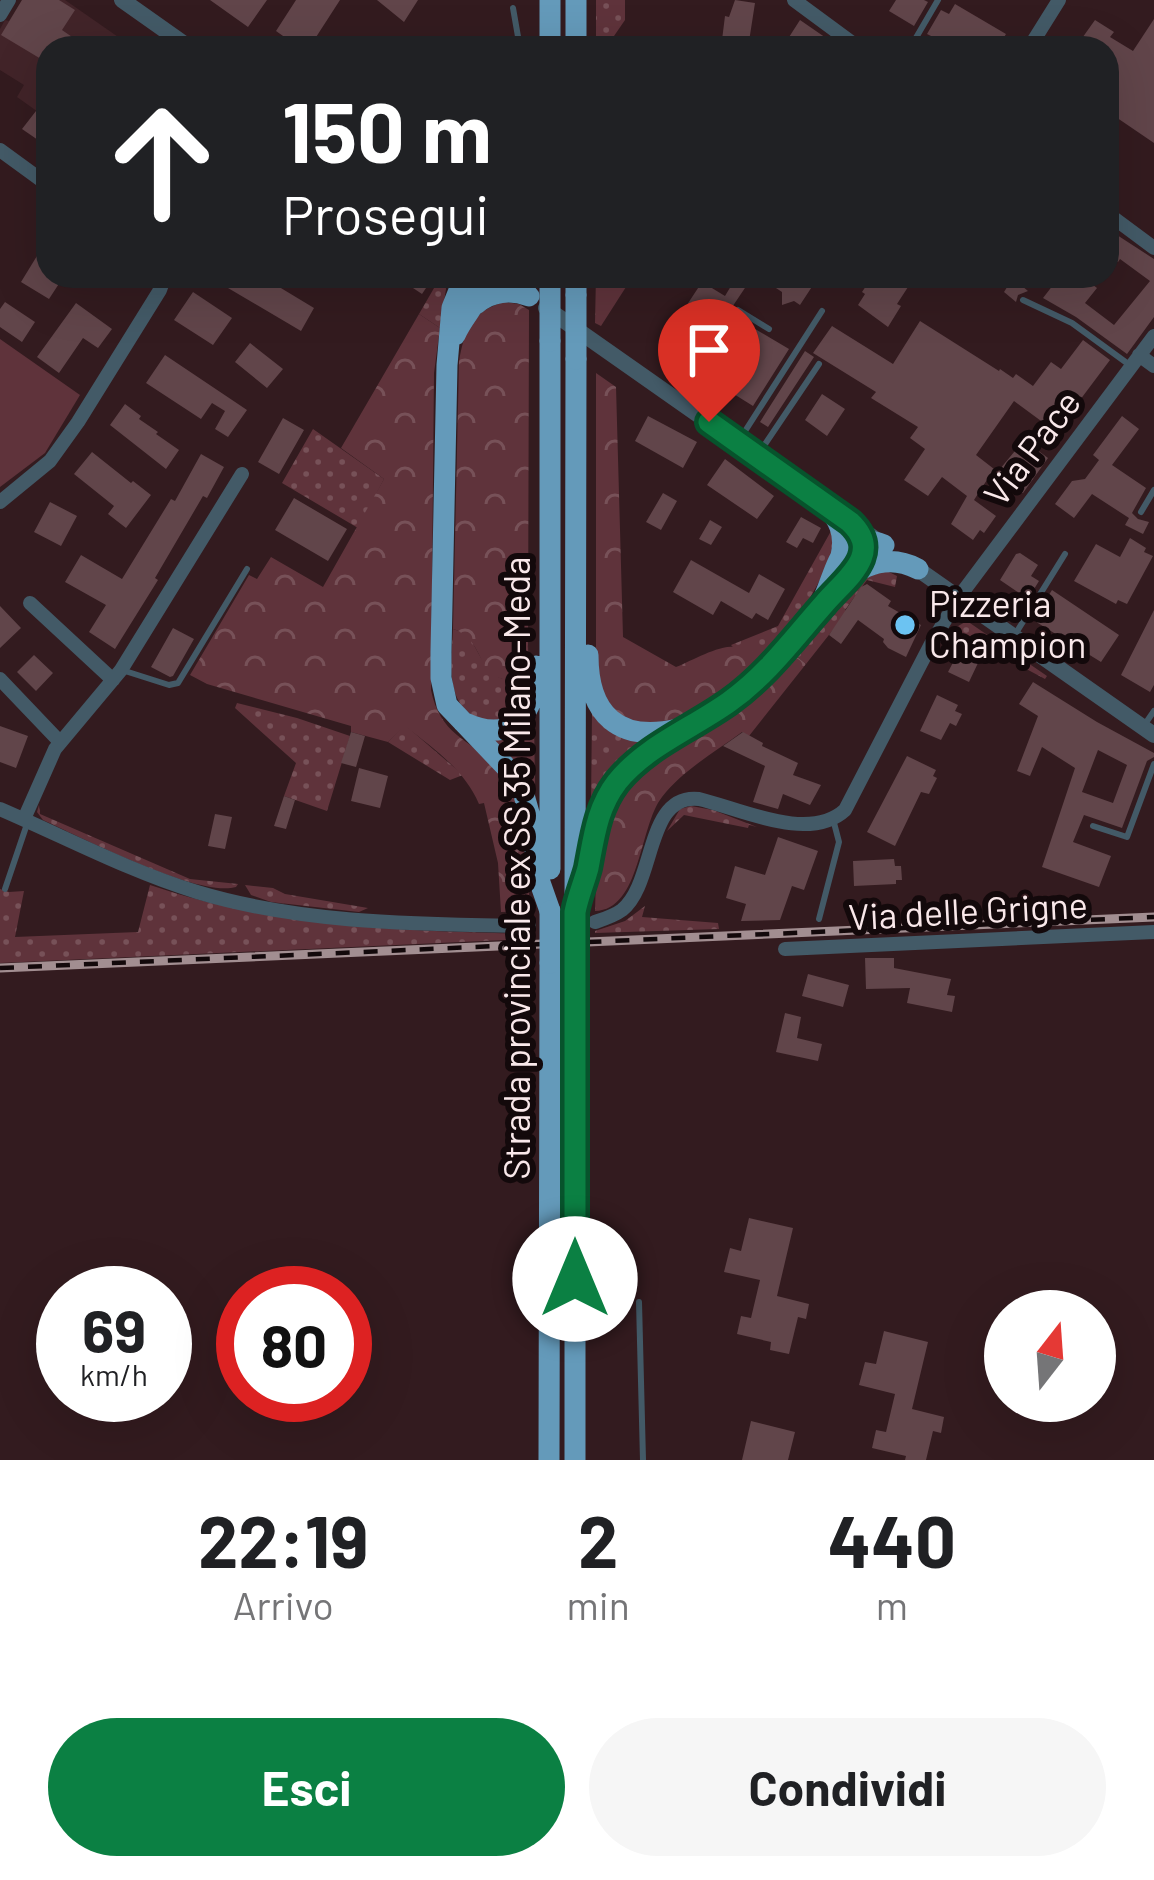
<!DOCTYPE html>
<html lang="it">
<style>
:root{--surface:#fff;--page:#f6f6f6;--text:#202124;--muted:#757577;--accent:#0b8043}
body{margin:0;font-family:Barlow,sans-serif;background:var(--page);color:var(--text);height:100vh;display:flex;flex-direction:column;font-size:45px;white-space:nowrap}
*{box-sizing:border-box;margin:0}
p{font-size:39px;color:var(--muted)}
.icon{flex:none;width:66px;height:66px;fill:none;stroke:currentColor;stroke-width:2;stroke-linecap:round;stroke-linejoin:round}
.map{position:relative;height:1460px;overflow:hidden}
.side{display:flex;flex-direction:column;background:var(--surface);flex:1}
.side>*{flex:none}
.top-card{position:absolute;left:36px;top:36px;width:1083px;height:252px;border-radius:36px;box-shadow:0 12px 48px #0002;background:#202124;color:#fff;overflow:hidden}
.needle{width:78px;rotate:17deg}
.buttons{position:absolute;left:984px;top:1290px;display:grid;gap:24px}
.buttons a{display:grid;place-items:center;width:132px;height:132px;border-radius:50%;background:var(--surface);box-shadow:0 12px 48px #0002;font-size:60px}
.speed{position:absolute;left:36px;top:1266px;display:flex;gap:24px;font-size:60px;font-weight:700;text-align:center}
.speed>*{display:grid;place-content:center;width:156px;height:156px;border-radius:50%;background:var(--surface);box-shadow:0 12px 48px #0002;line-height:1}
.speed small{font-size:30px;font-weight:400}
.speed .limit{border:18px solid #d22;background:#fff;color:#111}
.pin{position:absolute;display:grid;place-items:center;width:102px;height:102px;color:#fff;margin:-123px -51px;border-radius:50% 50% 50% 0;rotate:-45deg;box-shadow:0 0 12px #0007}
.pin .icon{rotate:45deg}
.me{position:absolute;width:132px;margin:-66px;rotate:0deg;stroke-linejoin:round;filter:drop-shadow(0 0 9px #0008)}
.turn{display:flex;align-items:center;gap:42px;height:252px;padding:0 48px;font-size:54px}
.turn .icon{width:156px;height:156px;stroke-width:2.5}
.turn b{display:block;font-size:84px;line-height:102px}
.eta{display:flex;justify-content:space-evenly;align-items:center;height:204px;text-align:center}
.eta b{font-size:72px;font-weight:700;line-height:84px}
.action{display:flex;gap:24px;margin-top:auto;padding:24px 48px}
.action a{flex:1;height:138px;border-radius:72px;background:var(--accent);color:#fff;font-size:48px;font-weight:700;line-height:138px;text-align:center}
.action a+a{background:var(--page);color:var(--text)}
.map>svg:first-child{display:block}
.built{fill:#422429}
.grass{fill:url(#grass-dots)}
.forest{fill:url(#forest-crowns)}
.park{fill:#5f333b}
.building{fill:#61454a;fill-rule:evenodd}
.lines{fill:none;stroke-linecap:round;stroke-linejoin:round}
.service{stroke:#435a67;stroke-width:6}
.minor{stroke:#435a67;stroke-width:14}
.tertiary{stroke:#435a67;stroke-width:16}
.trunk{stroke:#649aba;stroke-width:21}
.rail-casing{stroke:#a28e91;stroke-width:9}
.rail{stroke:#13090b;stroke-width:4.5;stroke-dasharray:14;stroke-linecap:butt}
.trunk-bridge{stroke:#649aba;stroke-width:21}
.route-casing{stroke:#07532c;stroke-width:30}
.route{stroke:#0b8043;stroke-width:21}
.poi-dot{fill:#6cc3f2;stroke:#13090b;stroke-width:4.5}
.labels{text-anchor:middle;stroke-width:12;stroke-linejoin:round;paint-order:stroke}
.street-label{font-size:36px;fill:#f9e8ea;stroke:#13090b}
.poi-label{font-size:36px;fill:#f9e8ea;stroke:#13090b;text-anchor:start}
</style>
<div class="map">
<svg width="1154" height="1460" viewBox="0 0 1154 1460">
<defs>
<pattern id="grass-dots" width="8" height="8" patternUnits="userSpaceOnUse" patternTransform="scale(3)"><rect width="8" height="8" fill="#5f333b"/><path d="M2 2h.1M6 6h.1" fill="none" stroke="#775158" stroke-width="1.8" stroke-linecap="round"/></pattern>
<pattern id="forest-crowns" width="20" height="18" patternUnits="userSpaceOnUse" patternTransform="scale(3)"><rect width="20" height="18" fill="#5f333b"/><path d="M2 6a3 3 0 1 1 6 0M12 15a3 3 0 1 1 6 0" fill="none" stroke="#775158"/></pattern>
</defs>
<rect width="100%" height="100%" fill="#331b1f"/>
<!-- built -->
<path class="built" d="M22,0h43l69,48h-86v71l-31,-22 7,-12 -24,-15v-41l5,-9 4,1z"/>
<!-- grass -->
<path class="grass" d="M596,0h29v20l-11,16v12h-18z
M441,276h4l1,13 -6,39 -21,-14z
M313,429l71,50 -26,49 -76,-45z
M831,531l5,14c-20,49 -45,87 -82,124l-23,-24 47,-19z
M887,571l10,5 -2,11 -28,-7 -22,30 2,2 -41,52 -10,-8 63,-77z
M967,621l80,55 -2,3 -49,-26 -2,4 -43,-27z
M453,629l12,4 5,5c11,19 23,50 47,39l11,-32 1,39 -7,23c-19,12 -34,21 -53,6 -24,-19 -17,-56 -16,-84z
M237,703l60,15 53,18 -23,75 -43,-15 12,-33 -61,-55z
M592,713l58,27 -55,66 -4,-1z
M530,719l4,1 1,65 -6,1 -42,-50z
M405,725l58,50 -13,5 -62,-38z
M39,805l1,9 150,65 48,5 -2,3c-38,11 -153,-49 -193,-67l-6,-8z
M691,806l22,4 44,17 -8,-2 -1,3 -64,-13 -17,16 13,-22z
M150,885c123,42 250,46 378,49v5l-528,24v-74l9,3 15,-1 -9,46 123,-5z
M245,885l28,3 12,6 83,14 -9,4 -88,-10 -20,-7z
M645,906l-3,11 76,6 1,6 -124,4v-2l30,-10z"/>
<!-- forest -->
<path class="forest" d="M596,276h37l-32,50 -6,-3z
M504,302l15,2 10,6 -1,335c-3,14 -4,32 -19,36l-19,-6c-12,-18 -15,-40 -37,-46l6,-267c5,-31 13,-51 45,-60z
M419,314l21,14 -6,45 -3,317c10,50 44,49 72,84 29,38 26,92 26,137l-28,1 -3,-49 -14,-60 -5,1c-15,-35 -45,-55 -74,-78l-17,16 -37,-10v-6l-144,-42 -17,-9 59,-100 8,4 14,-22 52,30 61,-108 -43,-31z
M596,373l20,14 7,250 53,30c25,-10 58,-33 81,-12l-1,9c-24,30 -70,64 -110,61 -12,0 -26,-10 -37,-15l-13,-42z
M796,656l10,8 -57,72 -7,-4c-27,20 -59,38 -80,65 -23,29 -21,113 -67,114l2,-63 26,-63 50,-38 24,-11 30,-19 31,-25z"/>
<!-- park -->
<path class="park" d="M0,339l80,56 -35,58 -45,34z"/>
<!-- building -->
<path class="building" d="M22,0h37l16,10 -13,20 26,18h-40v12l-5,-3 -2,2 -40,-24z
M210,0h57l-19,27z
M296,0h44l-31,48h-9l-24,-17z
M377,0h41l-14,22z
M735,0l20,3 -7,45h-27l4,-32 4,1z
M896,0h28l4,2 -14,24 -25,-15z
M955,4l51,30 -8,14h-69l6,-10 -8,-4 14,-24 8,4z
M1154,19v124l-47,-32v-63h-32l20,-28 19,12 -4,5 23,14z
M800,20l29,20 -5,8h-42z
M36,111l12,8v16l-5,-3 -5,8 -16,-11z
M1117,235l37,24v58l-27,37 -51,-37 -33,-19 17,-22h34l-5,6 8,6 -12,15 29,22 36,-44 -30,-22 -2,3 -11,-8v-5z
M48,238v38h16l-15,23 -28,-17z
M235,276h26l53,32 -13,23 -73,-43z
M395,276h39l-12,18z
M737,276h16l-43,64 -33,-20 25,-38 23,14z
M758,276h61l-19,29 -6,-4 -12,4v-13z
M881,276h11l16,11 -11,17 4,2 -13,21 -30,-22 7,-11 -3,-2 10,-15 6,4z
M1014,276l11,5 -3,5 6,5 -10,4 -2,7 -12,-10z
M193,292l39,26 -19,27 -39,-25z
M5,302l30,20 -13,20 -22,-15v-18z
M76,303l36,26 -14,19 -15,-10 -24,35 -22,-16z
M740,320l49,29 -36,57 -48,-30z
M920,321l79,50 1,-2 13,9 3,-4 17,12 18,-24 10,7 22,-29 27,20 -54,72 -42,-31 -38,54 18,14 -20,31 22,16 -12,17 -4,-3 -7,10 -22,-16 16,-28 -25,-19 -14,19 -24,-16 21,-31 -15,-11 8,-11 -47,-29 5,-6 -63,-39 19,-27 61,38z
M250,343l33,26 -16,19 -32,-26z
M805,351l9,6 -46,70 -8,-5z
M165,355l82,55 -19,27 -13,-8 10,-18 -13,-8 -11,16 -55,-36z
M822,394l23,15 -18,27 -22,-16z
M125,404l16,12 -2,3 19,13 -2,2 23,16 -13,19 -56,-44z
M648,416l49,26 -14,26 -48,-27z
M1122,416l17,13 -27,36 34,23 -14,25 6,6 11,3 -6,12 -18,-9 4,-7 -37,-24 -18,24 -19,-14 17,-23 13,-2 14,-19 -6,-5z
M283,418l21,12 -25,44 -21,-12z
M1024,440l24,18 -25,35 -5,-1 -23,-17z
M92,452l39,31 2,-2 18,14 -25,33 -18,-14 6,-8 -40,-32z
M201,454l23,13 -17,31 -4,-2 -48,82 3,2 -43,69 -26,-17 17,-27 -41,-23 16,-27 41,24 49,-80 4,2z
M725,459l49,37 -17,23 -50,-34z
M663,493l14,8 -16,29 -15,-8z
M294,498l53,31 -19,32 -53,-31z
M50,502l27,14 -16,30 -27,-14z
M801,517l20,11 -8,15 -10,-5 -6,10 -11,-6z
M710,520l12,7 -11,18 -12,-6z
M1130,538l16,10 -2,4 9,4 -26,48 -9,-4 -2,4 -42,-23 22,-37 24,13z
M1020,553l18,12 -7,11 8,5 -11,18 -28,-19 16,-26z
M691,560l58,33 10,-19 26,15 -17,31 -12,-7 -4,6 -31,-18 -8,14 -40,-23z
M867,584l24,17 -3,5 33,19 -15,32 -18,-9 -5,-6 1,-3 -26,-19 -17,24 -12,-9 32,-48z
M1052,590l67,45 -18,27 -68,-42z
M0,606l21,22 -21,20z
M1154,610v75l-4,7 -29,-17z
M173,628l21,11 -21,37 -3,1 -19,-10z
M958,653l20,10 -9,19 -21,-10z
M34,655l19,18 -17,18 -19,-19z
M1033,682l64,40 57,31v4l-7,4 -25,67 -38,-13 -11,27 38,14 -12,31 -57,-20 33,-99 -33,-21 -12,29 -13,-5 21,-55 -19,-12zM1098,750l29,15 -14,38 -31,-11z
M937,695l21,10 -3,6 7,3 -6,12 -6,-3 -9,17 -21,-9z
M0,726l28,10 -12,32 -16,-6z
M351,732l14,4 -9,31 -15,-4z
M743,732l20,11 -1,3 36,17 -5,12 28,10 -11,20 -27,-11 -5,15 -25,-7 12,-36 -42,-20z
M907,756l29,14 -3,6 4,2 -8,16 -8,-2 -26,54 -28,-14z
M359,768l29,8 -8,32 -29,-7z
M284,796l11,4 -9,29 -12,-3z
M215,814l17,3 -7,32 -17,-3z
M778,837l40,14 -14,39 -12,-4 -12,34 -39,1 5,-17 -20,-6 9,-32 30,9z
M894,859l1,7h6l1,14h-6v4l-42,2 -1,-25z
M865,958h29v10l57,11 -4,16 8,1 -3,16 -45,-9 3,-15 -44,1z
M808,974l41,11 -6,22 -41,-11z
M785,1013l16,4 -4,21 25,6 -4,17 -42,-9z
M749,1218l44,10 -16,68 32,8 -3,15 -8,-2 -9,37 -19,-4 1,-8 -34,-8 4,-18 10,2 9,-38 -36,-8 6,-24 11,3z
M884,1331l44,11 -16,67 32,8 -3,16 -8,-2 -7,29h-21l1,-4 -34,-8 4,-18 10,2 9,-38 -36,-9 6,-23 11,2z
M751,1421l44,11 -7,28h-46z"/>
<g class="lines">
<!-- service -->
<path class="service" d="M513,8l7,40
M910,48l28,-48
M1023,300l49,23 59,43
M682,399l56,-89 31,19
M740,439l82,-128
M759,453l60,-89
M1141,512l13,-22
M1016,633l49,-79
M125,671l44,14 9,-2 69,-114
M1145,724l9,-13
M1093,826l34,11 27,-73
M5,889l22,-65
M819,919l20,-77 -6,-23
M639,1302l4,158"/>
<!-- minor -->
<path class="minor" d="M794,0l65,48
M0,15l9,-15
M1029,48l30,-48
M0,150l48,35
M1107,213l47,35
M1139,355l15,11
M0,502l50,-41 28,-39 82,-132 5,-14
M30,603l83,77
M0,679l60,63
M0,809c65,28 129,62 197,83 106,32 221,32 332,34
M24,819l31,-70 66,-79 121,-196
M595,922c9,-3 19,-6 27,-12 34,-27 23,-117 77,-111 42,10 110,44 146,11l86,-166 28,-47 195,-261
M785,949l369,-17"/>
<!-- tertiary -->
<path class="tertiary" d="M122,0l68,48
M546,308l332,233
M909,563l245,172"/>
<!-- trunk -->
<path class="trunk" d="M550,48v-48
M576,48v-48
M469,276l-9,12 -8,20 -5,57 -6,287v26l6,27 61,64 14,19 11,39 4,47 13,37
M576,295v-19
M476,304c15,-13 35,-15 53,-8
M455,335c9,-21 27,-35 31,-59
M823,503c16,15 23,31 18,53
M825,595c13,-30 17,-67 59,-50
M588,655c0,60 31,88 90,74
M463,722c51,24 73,-9 73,-56
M550,869v-528
M585,877c9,-31 9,-60 27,-88 24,-36 66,-53 102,-76 20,-14 39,-30 57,-47 31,-30 54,-80 95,-99 18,-8 35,-7 52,2
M575,912l1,-553
M549,1460l1,-497
M575,1460v-497"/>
<defs>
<path id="rail" d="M0,968l1154,-51"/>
</defs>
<!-- rail casing -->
<use href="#rail" class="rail-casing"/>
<!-- rail -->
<use href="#rail" class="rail"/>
<!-- trunk-bridge -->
<path class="trunk-bridge" d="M576,295v64
M550,341v-64
M550,963v-52
M575,963v-51"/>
</g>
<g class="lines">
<defs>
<path id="route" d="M575,1279v-367c3,-16 9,-29 13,-44 6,-31 9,-60 29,-86 29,-36 74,-53 112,-80 38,-27 64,-63 95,-98 21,-25 60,-50 26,-82l-141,-100"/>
</defs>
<!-- route casing -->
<use href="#route" class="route-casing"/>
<!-- route -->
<use href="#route" class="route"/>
</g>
<!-- markers -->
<circle class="poi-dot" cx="905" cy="625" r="12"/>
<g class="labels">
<!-- street labels -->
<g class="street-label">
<text transform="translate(1032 448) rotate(-53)" y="13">Via Pace</text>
<text transform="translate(517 868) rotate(-90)" y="13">Strada provinciale ex SS 35 Milano-Meda</text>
<text transform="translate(968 911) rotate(-3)" y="13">Via delle Grigne</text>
</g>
<!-- poi labels -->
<g class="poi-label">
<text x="929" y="617">Pizzeria<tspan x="929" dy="41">Champion</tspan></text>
</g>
</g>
</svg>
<div class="buttons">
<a><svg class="needle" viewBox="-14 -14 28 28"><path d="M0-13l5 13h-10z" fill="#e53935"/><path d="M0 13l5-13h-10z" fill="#757577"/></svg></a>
</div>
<div class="speed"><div>69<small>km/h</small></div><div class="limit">80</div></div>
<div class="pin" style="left:709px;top:422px;background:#d93025"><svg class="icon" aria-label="arrive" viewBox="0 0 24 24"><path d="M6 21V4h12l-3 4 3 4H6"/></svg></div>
<svg class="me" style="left:575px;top:1279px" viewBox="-20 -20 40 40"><circle r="19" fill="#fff"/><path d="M0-13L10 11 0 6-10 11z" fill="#0b8043"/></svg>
<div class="top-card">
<div class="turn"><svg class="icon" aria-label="ahead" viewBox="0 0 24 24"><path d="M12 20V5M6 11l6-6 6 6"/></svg><div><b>150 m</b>Prosegui</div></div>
</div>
</div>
<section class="side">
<div class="eta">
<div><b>22:19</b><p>Arrivo</p></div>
<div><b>2</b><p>min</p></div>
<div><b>440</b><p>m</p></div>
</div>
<div class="action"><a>Esci</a><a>Condividi</a></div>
</section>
